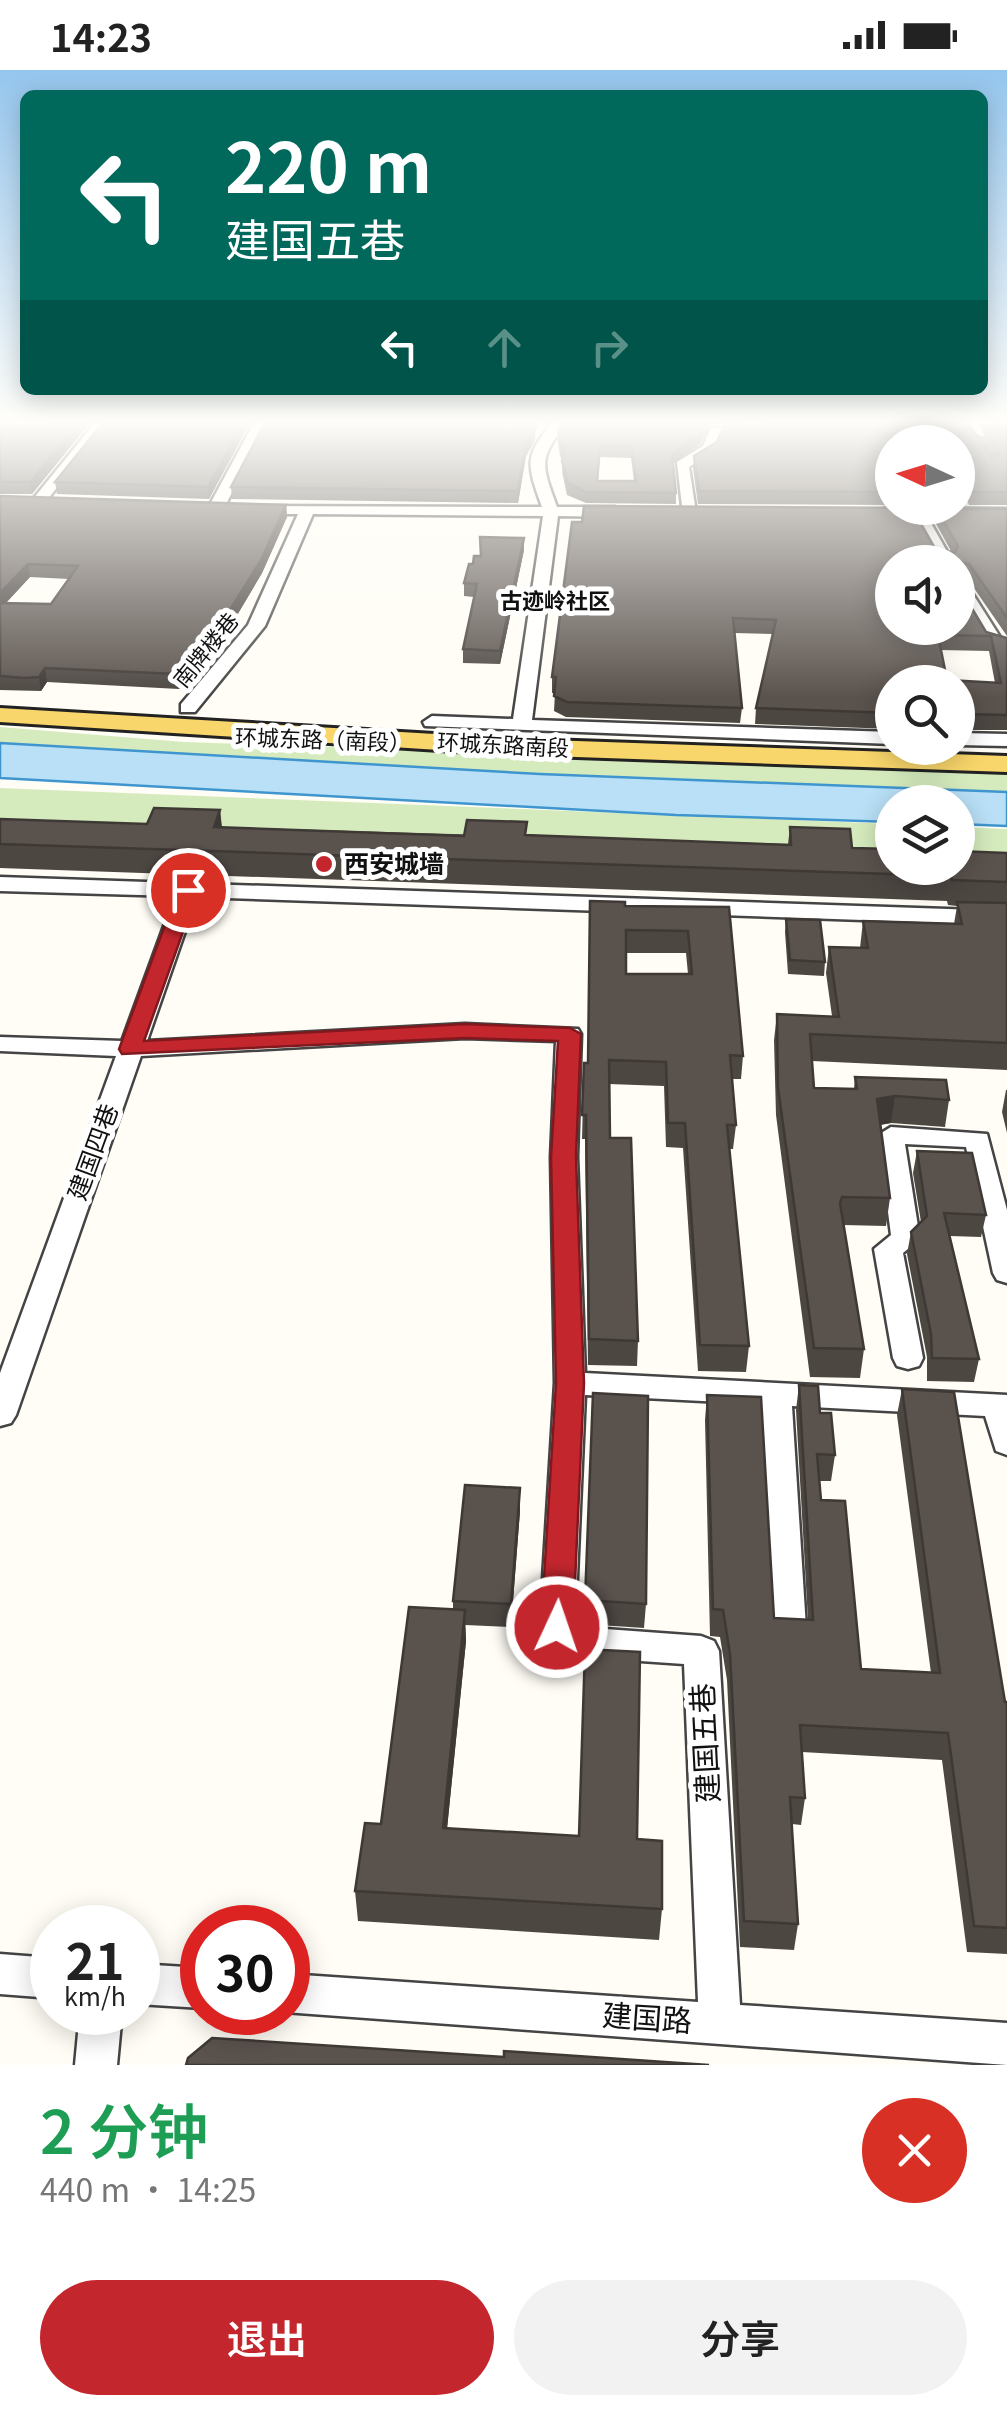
<!DOCTYPE html>
<html lang="zh">
<meta charset="utf-8">
<style>
:root{--surface:#fff;--page:#f2f2f2;--text:#222;--muted:#767676;--accent:#c4262e}
body{margin:0;font-family:Georgia,"Noto Sans SC",serif;background:var(--page);color:var(--text);height:100vh;display:flex;flex-direction:column;font-size:38px;white-space:nowrap}
*{box-sizing:border-box;margin:0}
p{font-size:32px;color:var(--muted)}
.icon{flex:none;width:55px;height:55px;fill:none;stroke:currentColor;stroke-width:2;stroke-linecap:round;stroke-linejoin:round}
.map{position:relative;height:1995px;overflow:hidden}
.side{display:flex;flex-direction:column;background:var(--surface);flex:1}
.side>*{flex:none}
.hud{position:absolute;left:20px;top:20px;width:968px;height:305px;border-radius:15px;box-shadow:0 5px 25px #0003;background:#00695c;color:#fff;overflow:hidden}
.needle{width:65px;rotate:274deg}
.tools{position:absolute;left:875px;top:355px;display:grid;gap:20px}
.tools a{display:grid;place-items:center;width:100px;height:100px;border-radius:50%;background:var(--surface);box-shadow:0 5px 25px #0003;font-size:50px}
.speed{position:absolute;left:30px;top:1835px;display:flex;gap:20px;font-size:50px;font-weight:700;text-align:center}
.speed>*{display:grid;place-content:center;width:130px;height:130px;border-radius:50%;background:var(--surface);box-shadow:0 5px 25px #0003;line-height:1}
.speed small{font-size:25px;font-weight:400}
.speed .limit{border:15px solid #d22;background:#fff;color:#111}
.pin{position:absolute;display:grid;place-items:center;width:85px;height:85px;color:#fff;margin:-42px;border:5px solid #fff;border-radius:50%;box-shadow:0 2px 10px #0007}
.me{position:absolute;width:110px;margin:-55px;rotate:3deg;stroke-linejoin:round;filter:drop-shadow(0 0 8px #0008)}
.turn{display:flex;align-items:center;gap:35px;height:210px;padding:0 40px;font-size:45px}
.turn .icon{width:130px;height:130px;stroke-width:2.5}
.turn b{display:block;font-size:70px;line-height:85px}
.lanes{display:flex;align-items:center;height:95px;padding:0 40px;background:#0003;justify-content:center;gap:50px;direction:ltr}
.lanes .off{opacity:.35}
.round{display:grid;place-items:center;flex:none;width:105px;height:105px;border-radius:52px;background:var(--page)}
.summary{display:flex;align-items:center;justify-content:space-between;height:170px;padding:0 40px}
h1{font-size:60px;font-weight:600;line-height:75px;color:#1e9e55}
.primary-button{display:flex;gap:20px;margin-top:auto;padding:20px 40px}
.primary-button a{flex:1;height:115px;border-radius:60px;background:var(--accent);color:#fff;font-size:40px;font-weight:600;line-height:115px;text-align:center}
.primary-button a+a{background:var(--page);color:var(--text)}
.status{display:flex;justify-content:space-between;align-items:center;height:70px;padding:0 50px;background:var(--surface);direction:ltr}
.status svg{height:28px;fill:currentColor}
.map>svg:first-child{display:block}
.green{fill:#d5ebbd}
.water{fill:#b9e0f7;stroke:#3f96cf;stroke-width:2.5}
.lines{fill:none;stroke-linecap:round;stroke-linejoin:round}
.minor-casing{stroke:#444;stroke-width:5}
.major-casing{stroke:#222;stroke-width:6}
.minor{fill:#fff;fill-rule:evenodd}
.major{fill:#f9d66b;fill-rule:evenodd}
.wall{fill:#4d4742;fill-rule:evenodd}
.shaded-wall{fill:#3f3936}
.building{fill:#5a524d;stroke:#3f3936;stroke-width:2.5;fill-rule:evenodd}
.route{fill:#c4262e;stroke:#7f191e;stroke-width:2.5}
.poi-dot{fill:#c4262e;stroke:#fff;stroke-width:4}
.labels{text-anchor:middle;stroke-width:10;stroke-linejoin:round;paint-order:stroke}
.far-neighbourhood-label{font-size:22px;font-weight:bold;fill:#111;stroke:#fff}
.far-street-label{font-size:22px;fill:#111;stroke:#fff}
.poi-label{font-size:25px;font-weight:bold;fill:#111;stroke:#fff;text-anchor:start}
.street-label{font-size:25px;fill:#111;stroke:#fff}
.near-street-label{font-size:30px;fill:#111;stroke:#fff}
</style>
<div class="status"><b>14:23</b><svg viewBox="0 0 49 12"><path d="M0 12V9h3v3zM5 12V6h3v6zM10 12V3h3v9zM15 12V0h3v12zM26 1h20v11H26zM47 4h2v5h-2z"/></svg></div>
<div class="map">
<svg width="1007" height="1995" viewBox="0 0 1007 1995">
<rect width="100%" height="100%" fill="#fffdf5"/>
<!-- green -->
<path class="green" d="M0,657l184,15 823,28v22l-467,-18 -483,-26 -57,-5z
M0,718l892,36v44h66v-41l49,2v49l-791,-27 6,-16 -222,8z"/>
<!-- water -->
<path class="water" d="M0,673l540,31 467,18v34l-49,-2v-22h-66v20l-216,-7 -676,-37z"/>
<g class="lines">
<defs>
<path id="minor" d="M98,349h14l-69,86h-10v-6z
M256,349h14l-46,89 -13,3 -3,-3z
M555,349h14c-30,40 -29,42 -12,88h58l8,5 -8,5 -57,-1 -26,204 360,12v12l-467,-18 -2,-4 9,-6 81,3 30,-203 -230,-2 -48,112 -70,86h-14v-8l67,-79 50,-111h-43l-5,-2v-6l292,1c-16,-45 -18,-50 13,-88z
M762,357v6l-5,1 -36,1 -7,16 -25,16 7,45 -13,3 -6,-53 26,-16 8,-18z
M885,438l122,1v10l-79,-1 25,44h-16l-24,-44 -33,-2 -3,-3z
M958,508l6,2 38,60 5,1v10l-20,-6 -29,-49z
M958,663l49,1v12l-49,-1z
M0,807l1007,34v14l-810,-28 -50,144 318,-17 113,5 3,5 -4,123 8,216 422,22v60l-11,-4 -11,-35 -193,-10 14,222 -5,10 -12,4 -12,-4 -5,-10 -11,-224 -176,-9 -10,228 3,4 123,9 13,5 5,10 21,354 267,18v42l-723,-53h4v-38l410,28 -14,-338 -116,-8 -12,-5 -16,-24 15,-244 -4,-226 5,-116 -91,-3 -324,18 -125,359 -5,8 -11,3v-53l116,-317 -116,-5v-14l122,4 53,-145 -175,-5z
M891,1057l96,7 20,76v73l-10,-3 -4,-7 -27,-126 -61,-3 15,95 -17,14 20,105 -4,8 -11,3 -11,-3 -4,-8 -19,-109 17,-14 -13,-100z
M0,1884l52,4v40l-52,-4z
M138,1894l64,4v40l-64,-4z
M80,1942h42l-5,53h-42z"/>
<path id="major" d="M0,638l519,31 488,17v16l-488,-17 -519,-33z"/>
</defs>
<!-- minor casing -->
<use href="#minor" class="minor-casing"/>
<!-- major casing -->
<use href="#major" class="major-casing"/>
<!-- minor -->
<use href="#minor" class="minor"/>
<!-- major -->
<use href="#major" class="major"/>
</g>
<!-- wall -->
<path class="wall" d="M0,349h93l-61,75h-32z
M252,349l-43,80 -152,-5 -2,-12z
M566,349h245l-100,5 -11,20 -27,20 3,29v11l-90,-1 -19,-8 -5,-23 1,-15h-3l-2,-16v-11zM600,387l31,1 3,23h-36z
M870,349h95l12,17 8,2 -8,-19h30v86h-38l-11,-27v-36h-66v63l-194,-1 -5,-35 1,-13 168,-34z
M535,370l-9,16 -8,47 -286,-4 -1,-12z
M0,426l286,9 1,12 -25,56 -32,54h-6l-20,37 -25,25 -132,-7 -6,9 -41,-1zM30,507l39,2 -18,25 -45,-1z
M584,436l328,2 24,42 15,1 -16,-29 1,-13h71v127l-40,-58 -9,-3v-13h-66v66h66v-43l28,47 21,6v92h-49v-48h-66v47l-137,-5 1,-16 17,-74 -39,-1 8,75 -2,15 -174,-6 -12,-6 1,-18h-3v-16l20,-155h10zM941,580l48,1 6,32 -48,-3z
M524,468v12l-24,114 -37,-1v-14l11,-52 -10,-1v-13l9,-19z
M220,740l2,17 566,17 2,-17 62,21 155,5v217l-195,-9 2,27 40,1 1,-12 94,23 -4,27 -54,-4 -11,2 10,73 -4,28 -43,-1 21,124 -4,29 -50,-1 -34,-262 -2,-75 3,-26 55,2 -6,-43 3,-26 31,1 3,-27 91,3 3,-18 -9,-1 -1,-4 -947,-33v-49l147,5z
M625,836l104,1 14,149 -2,23h-9l4,46 -3,24h-4l20,197 -3,26 -48,-1 -15,-223 -17,-1 -2,-61 -55,-2 1,54 28,203 -1,25 -49,-1 -3,-226h-3l2,-76h4zM626,883h60l2,21h-62z
M786,849l39,43 -1,14 -36,-2 -3,-42z
M1006,1020h1v43l-5,-21z
M917,1081l69,64 -5,22 -31,-1 29,123 -5,23 -47,-1v-24l-20,-103 4,-22 10,-10 -8,-49z
M799,1315l21,28 15,42 -4,26h-12l2,19 40,169 70,4 -34,-258 5,-26 103,313h2v252l-40,-2 -25,-192 -140,-8 3,46 -4,27 -9,-1 6,100 -4,26 -54,-3 -13,-267 -7,-43 -10,-1 -5,-216 2,-25 67,223 34,2 -12,-210z
M593,1323l53,211 -2,24 -60,-4z
M520,1441l-9,116 -46,-2 1,16 -19,187 190,11 25,70 -3,31 -301,-19 -3,-30 26,-67 72,-214v-9z"/>
<!-- shaded-wall -->
<path class="shaded-wall" d="M82,349h11l-61,75 -2,-12z
M245,349h7l-43,80 -1,-12z
M536,349l-1,21 -9,16 -8,47v-12l8,-47z
M708,349h3v5l-11,20 -29,21 1,-11z
M286,435l1,12 -25,56 -32,54 -2,-14z
M524,468v12l-24,114v-13z
M28,494l2,13 -30,32v-16z
M223,543l1,14 -20,37 -25,25 -2,-15z
M45,598l2,14 -6,9 -2,-14z
M220,740l2,24 -8,-7z
M895,1026l-4,27 -18,3 4,-27z
M520,1418v23l-9,116v-23z
M465,1540l1,31 -22,218 -1,-31z"/>
<!-- building -->
<path class="building" d="M0,349h82l-52,63h-30z
M106,349h139l-37,68 -153,-5z
M267,349h269l-1,9 -9,16 -8,47 -287,-4z
M566,349h142l-7,14 -29,21 4,39 -90,-1 -18,-9 -6,-22 3,-15h-5l-2,-16zM600,377h32l4,34h-39z
M870,349h42l14,4 -2,-4h41l12,17 11,3 -1,6h-4l9,12 7,-3 -15,-35h23v73h-36l-13,-31v-19h-66v3h-6l6,11v36l-193,-1 -5,-35 23,-14 7,-16 138,-4z
M0,426l286,9 -25,55 -33,53h-5l-20,37 -26,24 -132,-6 -6,9 -15,1 -24,-2v-73l51,1 27,-38 -50,-2 -28,29z
M584,436l328,2 24,42 19,2 3,-6 -22,-37h71v109l-38,-54 -11,-3v7v-6h-66v66h66v-43l28,47 21,6v77l-47,-1 -2,4v-36h-66v31l-136,-5 20,-88 -43,-2 9,90 -175,-6 -13,-6 2,-19h-4l20,-155h10zM938,565l53,1 10,47 -54,-3z
M480,467l44,1 -24,113 -37,-2 14,-65 -13,-1 5,-19h4l1,-8h7z
M154,738l66,2 -6,17 250,9 3,-16 60,2 -2,13 266,10 -1,-18 60,2 2,19 40,1v19h66v-17l49,2v29l-55,-2 -1,-4 -951,-32v-25l147,5z
M590,831l35,1v4l104,1 14,149 -13,-1 6,70h-9l22,221 -49,-1 -15,-222h-17l-2,-61 -57,-2 1,78h21l7,203 -49,-2 -3,-224h-4l2,-52h4zM626,860l62,1 4,43h-66z
M957,832l50,1v140l-197,-9 4,54 43,1 -2,-12 91,3 3,20 -54,-4 -18,3 13,99 -48,-1 -2,6 24,146 -50,-1 -36,-260 -1,-74 62,3 -10,-70 39,1 -5,-27 99,3z
M786,849l34,1 5,42 -35,-2z
M917,1081l55,2 14,62 -42,-2 35,146 -47,-1 -1,-24 -20,-102 16,-16z
M799,1315l19,1 2,27h11l4,42 -18,-1 4,46 24,1 16,168 79,4 -38,-284 52,3 51,310h2v226l-33,-2 -26,-193 -148,-8 5,73 -15,-1 8,127 -54,-3 -14,-267 -7,-44 -10,-1 -6,-214 54,2 13,221 39,2z
M593,1323l55,3 -2,208 -61,-4z
M465,1415l55,3 -9,116 -58,-3z
M409,1537l56,3 -22,218 136,8 6,-187 55,3 -3,187 25,2v68l-307,-18 10,-68 16,1z
M212,1968l292,19v-6l205,14h-523l2,-7z"/>
<!-- sky -->
<linearGradient id="sky" x2="0" y2="1"><stop stop-color="#95c6ee"/><stop offset="0.56" stop-color="#fffefa"/><stop offset="1" stop-color="#fffefa" stop-opacity="0"/></linearGradient>
<rect width="1007" height="628" fill="url(#sky)"/>
<!-- route -->
<path class="route" d="M188,815l10,5 -54,151 321,-17 105,4 11,6 -5,123 8,226 -11,244 -5,9 -11,4 -11,-4 -5,-9 15,-244 -5,-226 7,-116 -93,-3 -343,16 -3,-5 59,-159z"/>
<!-- markers -->
<circle class="poi-dot" cx="324" cy="794" r="10"/>
<g class="labels">
<!-- far-neighbourhood labels -->
<g class="far-neighbourhood-label">
<text x="555" y="539">古迹岭社区</text>
</g>
<!-- far-street labels -->
<g class="far-street-label">
<text transform="translate(206 580) rotate(-51)" y="8">南牌楼巷</text>
<text transform="translate(323 670) rotate(2)" y="8">环城东路（南段）</text>
<text transform="translate(503 675) rotate(3)" y="8">环城东路南段</text>
</g>
<!-- poi labels -->
<g class="poi-label">
<text x="344" y="803">西安城墙</text>
</g>
<!-- street labels -->
<g class="street-label">
<text transform="translate(93 1082) rotate(-70)" y="9">建国四巷</text>
</g>
<!-- near-street labels -->
<g class="near-street-label">
<text transform="translate(706 1673) rotate(-93)" y="10">建国五巷</text>
<text transform="translate(647 1949) rotate(4)" y="10">建国路</text>
</g>
</g>
</svg>
<div class="tools">
<a><svg class="needle" viewBox="-14 -14 28 28"><path d="M0-13l5 13h-10z" fill="#e53935"/><path d="M0 13l5-13h-10z" fill="#767676"/></svg></a>
<a><svg class="icon" aria-label="sound" viewBox="0 0 24 24"><path d="M4 9h4l5-4v14l-5-4H4zM17 9q2 3 0 6"/></svg></a>
<a><svg class="icon" aria-label="search" viewBox="0 0 24 24"><circle cx="10" cy="10" r="6"/><path d="M15 15l6 6"/></svg></a>
<a><svg class="icon" aria-label="layers" viewBox="0 0 24 24"><path d="M12 4l9 5-9 5-9-5zM3 14l9 5 9-5"/></svg></a>
</div>
<div class="speed"><div>21<small>km/h</small></div><div class="limit">30</div></div>
<div class="pin" style="left:188px;top:820px;background:#d93025"><svg class="icon" aria-label="arrive" viewBox="0 0 24 24"><path d="M6 21V4h12l-3 4 3 4H6"/></svg></div>
<svg class="me" style="left:557px;top:1557px" viewBox="-20 -20 40 40"><circle r="17" fill="#c4262e" stroke="#fff" stroke-width="3"/><path d="M0-11L8 9 0 5-8 9z" fill="#fff"/></svg>
<div class="hud">
<div class="turn"><svg class="icon" aria-label="left" viewBox="0 0 24 24"><path d="M17 20v-9H6M10 6l-5 5 5 5"/></svg><div><b>220 m</b>建国五巷</div></div>
<div class="lanes"><svg class="icon" aria-label="left" viewBox="0 0 24 24"><path d="M17 20v-9H6M10 6l-5 5 5 5"/></svg><svg class="icon off" aria-label="ahead" viewBox="0 0 24 24"><path d="M12 20V5M6 11l6-6 6 6"/></svg><svg class="icon off" aria-label="right" viewBox="0 0 24 24"><path d="M7 20v-9h11M14 6l5 5-5 5"/></svg></div>
</div>
</div>
<section class="side">
<div class="summary"><div><h1>2 分钟</h1><p>440 m · 14:25</p></div><a class="round" style="background:#d93025;color:#fff"><svg class="icon" aria-label="close" viewBox="0 0 24 24"><path d="M6 6l12 12M18 6L6 18"/></svg></a></div>
<div class="primary-button"><a>退出</a><a>分享</a></div>
</section>
